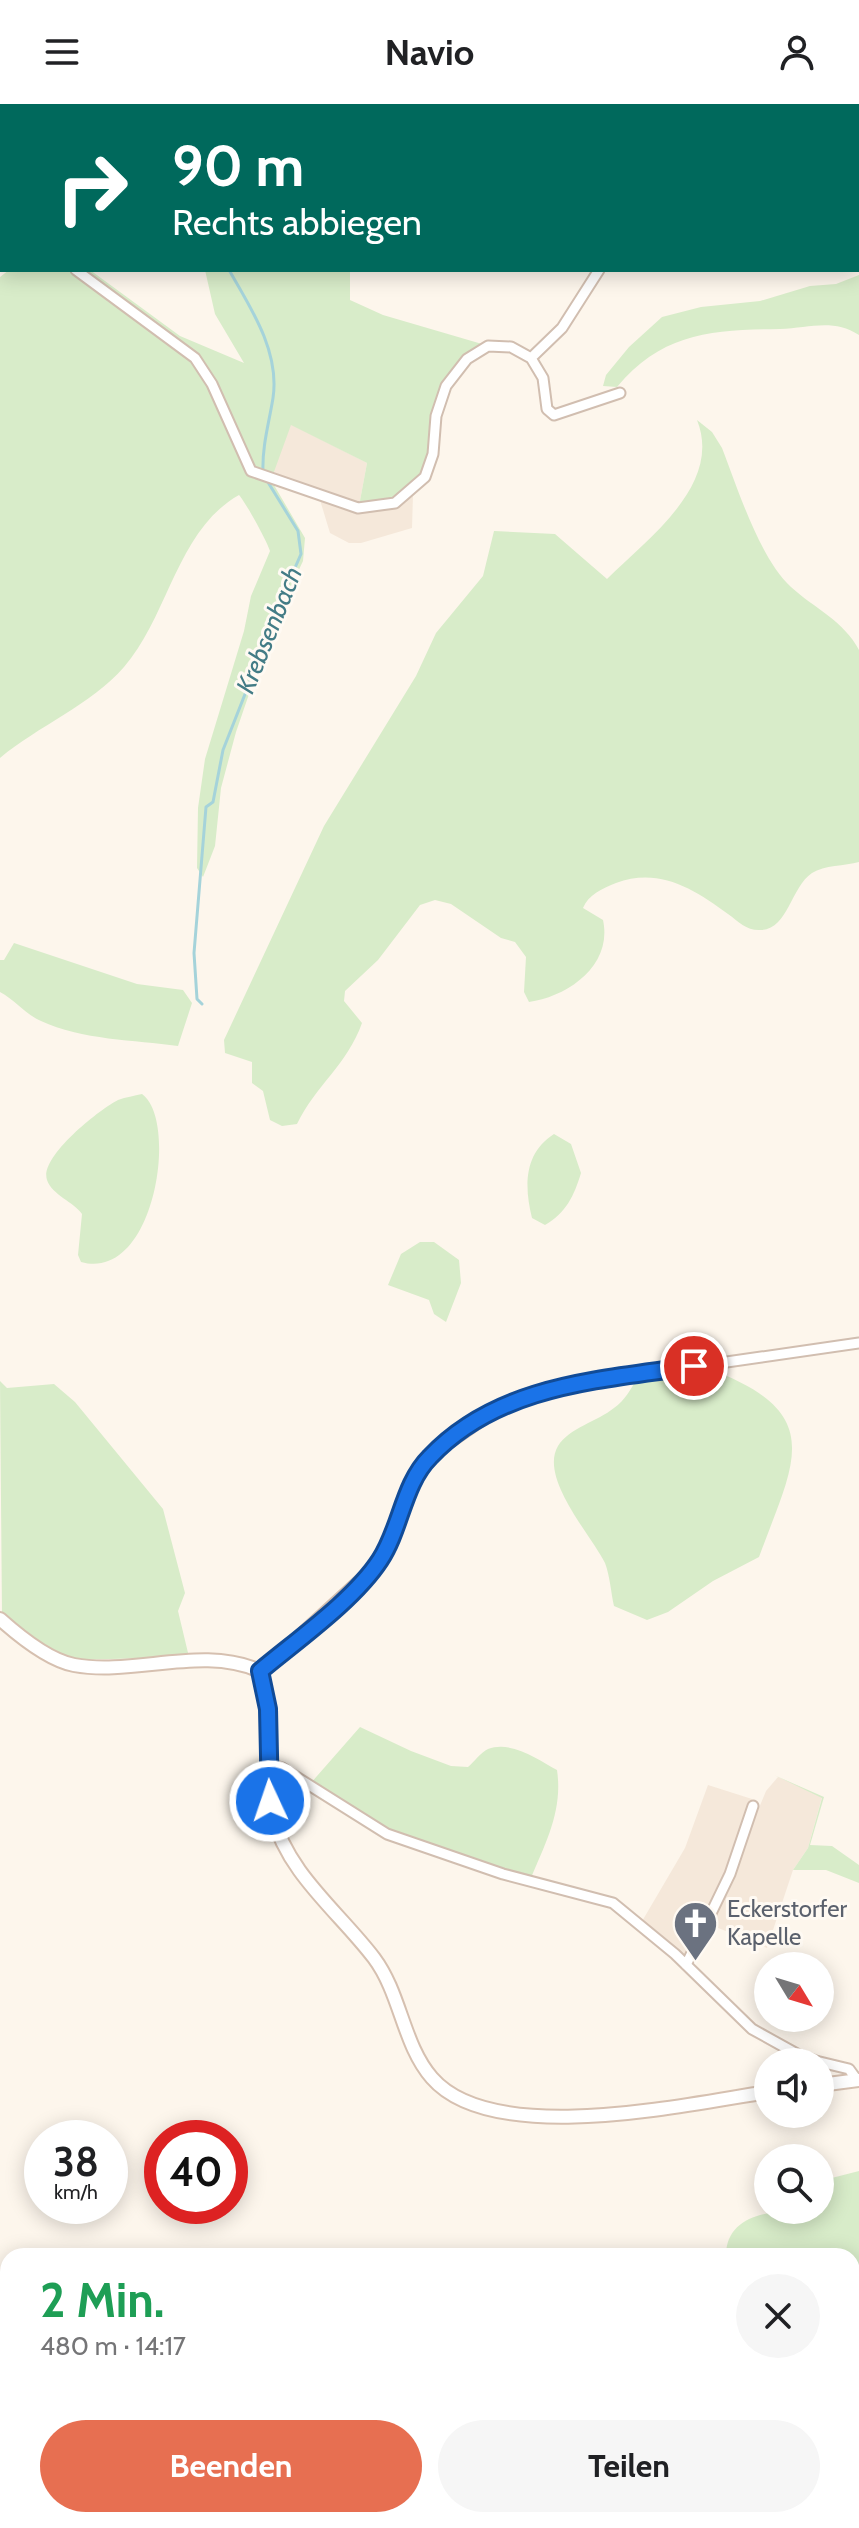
<!DOCTYPE html>
<html lang="de">
<meta charset="utf-8">
<style>
:root{--surface:#fff;--page:#f6f6f6;--text:#202124;--muted:#757577;--accent:#e76f51}
body{margin:0;font-family:Cabin,sans-serif;background:var(--page);color:var(--text);height:100vh;display:flex;flex-direction:column;font-size:30px;white-space:nowrap}
*{box-sizing:border-box;margin:0}
p{font-size:26px;color:var(--muted)}
.icon{flex:none;width:44px;height:44px;fill:none;stroke:currentColor;stroke-width:2;stroke-linecap:round;stroke-linejoin:round}
.map{position:relative;flex:1;overflow:hidden}
.panel{position:absolute;left:0px;top:2144px;width:860px;height:280px;display:flex;flex-direction:column;background:var(--surface);border-radius:24px 24px 0 0;box-shadow:0 4px 20px #0003}
.panel>*{flex:none}
.top-card{position:absolute;left:0px;top:0px;width:860px;height:168px;box-shadow:0 4px 20px #0003;background:#00695c;color:#fff;overflow:hidden}
.needle{width:52px;rotate:128deg}
.tools{position:absolute;left:754px;top:1848px;display:grid;gap:16px}
.tools a{display:grid;place-items:center;width:80px;height:80px;border-radius:50%;background:var(--surface);box-shadow:0 4px 20px #0003;font-size:40px}
.speed{position:absolute;left:24px;top:2016px;display:flex;gap:16px;font-size:40px;font-weight:700;text-align:center}
.speed>*{display:grid;place-content:center;width:104px;height:104px;border-radius:50%;background:var(--surface);box-shadow:0 4px 20px #0003;line-height:1}
.speed small{font-size:20px;font-weight:400}
.speed .limit{border:12px solid #d22;background:#fff;color:#111}
.pin{position:absolute;display:grid;place-items:center;width:68px;height:68px;color:#fff;margin:-34px;border:4px solid #fff;border-radius:50%;box-shadow:0 2px 8px #0007}
.me{position:absolute;width:88px;margin:-44px;rotate:357deg;stroke-linejoin:round;filter:drop-shadow(0 0 6px #0008)}
.turn{display:flex;align-items:center;gap:28px;height:168px;padding:0 40px;font-size:36px}
.turn .icon{width:104px;height:104px;stroke-width:2.5}
.turn b{display:block;font-size:56px;line-height:68px}
.round{display:grid;place-items:center;flex:none;width:84px;height:84px;border-radius:42px;background:var(--page)}
.headline{display:flex;align-items:center;justify-content:space-between;height:136px;padding:0 40px}
h1{font-size:48px;font-weight:700;line-height:60px;color:#1e9e55}
.primary-button{display:flex;gap:16px;margin-top:auto;padding:16px 40px}
.primary-button a{flex:1;height:92px;border-radius:48px;background:var(--accent);color:#fff;font-size:32px;font-weight:700;line-height:92px;text-align:center}
.primary-button a+a{background:var(--page);color:var(--text)}
header{display:flex;justify-content:space-between;align-items:center;height:104px;padding:0 40px;background:var(--surface);font-size:36px;font-weight:700}
.map>svg:first-child{display:block}
.residential{fill:#f5e8da}
.green{fill:#d8ecc9}
.lines{fill:none;stroke-linecap:round;stroke-linejoin:round}
.stream{stroke:#a5d3da;stroke-width:3}
.street-casing{stroke:#d1beb0;stroke-width:13}
.secondary-casing{stroke:#d6c0b0;stroke-width:16}
.street{stroke:#fff;stroke-width:9}
.secondary{stroke:#fff;stroke-width:12}
.route-casing{stroke:#114b97;stroke-width:20}
.route{stroke:#1a73e8;stroke-width:14}
.labels{text-anchor:middle;stroke-width:6;stroke-linejoin:round;paint-order:stroke}
.worship-label{font-size:24px;fill:#5b616d;stroke:#fffaf3;text-anchor:start}
.water-label{font-size:26px;font-style:italic;fill:#437c86;stroke:#fffaf3}
</style>
<header><svg class="icon" aria-label="menu" viewBox="0 0 24 24"><path d="M4 6h16M4 12h16M4 18h16"/></svg>Navio<svg class="icon" aria-label="person" viewBox="0 0 24 24"><circle cx="12" cy="8" r="4"/><path d="M4 21q1-7 8-7t8 7"/></svg></header>
<div class="map">
<svg width="859" height="2424" viewBox="0 0 859 2424">
<rect width="100%" height="100%" fill="#fdf6ec"/>
<!-- residential -->
<path class="residential" d="M291,320l76,39 -8,43 -88,-31z
M413,391l-1,33 -51,15h-12l-19,-10 -10,-33 45,12 26,-4z
M778,1673l44,20 -14,51 -15,22 -26,78 -56,-23 55,-134z
M708,1681l44,14 -24,71 -43,90 -44,-37 44,-75z"/>
<!-- green -->
<path class="green" d="M9,166h81l90,66 64,27 -29,-49 -10,-44h145v30l33,15 99,29c-66,32 -25,138 -92,158 -10,3 -21,3 -31,4l8,-43 -76,-38 -20,55 34,58 -2,23 -31,66 -36,105 -15,56 -6,58 -12,31 -6,-9 1,-60 7,-49 39,-128 7,-35 19,-45c-3,-10 -24,-48 -31,-56 -62,35 -70,120 -115,172 -33,38 -86,59 -124,91v-481z
M859,171v60c-26,-17 -50,-7 -79,-6 -67,1 -117,3 -163,58l-14,-1 3,-11 23,-28 33,-30 39,-10 59,-6 50,-15 26,-2z
M697,316l15,12 10,16c16,41 37,109 69,139 23,21 53,34 68,63v212c-14,4 -35,3 -47,11 -21,14 -24,56 -51,57 -14,1 -22,-8 -33,-16 -34,-25 -69,-47 -112,-31 -13,5 -28,12 -33,25l20,12c10,46 -36,77 -74,82l-5,-10 2,-35 -11,-15 -14,-4 -50,-34 -16,-4 -15,5 -42,55 -33,31 -1,10 18,22c-15,42 -46,62 -65,101l-15,2 -12,-6 -7,-29 -11,-8v-21l-27,-9 -1,-13 100,-214 92,-150 20,-43 47,-57 11,-45 61,3 52,45c40,-40 116,-94 90,-159z
M14,839l123,41 46,6 9,13 -14,43c-43,-6 -97,-6 -137,-25 -16,-7 -26,-21 -41,-29v-32h4z
M142,990c37,26 13,189 -61,168l-3,-7 4,-41c-8,-12 -30,-19 -35,-34 -8,-23 53,-71 71,-80 8,-3 16,-4 24,-6z
M554,1030l17,10 10,29c-7,23 -15,40 -36,52l-13,-7c-8,-32 -8,-65 22,-84z
M420,1138h14l25,18 2,23 -15,39 -12,-8 -5,-14 -41,-15 13,-31z
M707,1264c122,45 87,93 52,189l-46,24 -45,31 -21,8 -33,-14c-3,-13 -4,-30 -9,-43 -14,-28 -66,-85 -47,-117 11,-18 40,-25 56,-38 11,-8 16,-18 23,-29z
M0,1277l7,7 47,-4 21,18 88,107 22,84 -7,18 11,46 -117,3 -17,-6 -53,-38z
M360,1623l51,24 40,15 17,1c6,-5 13,-15 20,-18 23,-9 51,11 69,21 6,40 -11,72 -26,108l-40,-10 -106,-39 -75,-45z
M774,1671l50,22 -14,48 22,1 27,19v18l-33,-13h-33l15,-22 14,-50z
M859,2067v222l-7,-2v-135h-126c0,-48 60,-46 94,-46v-29z
M352,2416h165l-2,8h-160z"/>
<g class="lines">
<!-- stream -->
<path class="stream" d="M205,2v-2
M229,166c22,38 51,82 44,128 -4,25 -11,48 -10,74
M202,900l-5,-5 -3,-46 12,-146 7,-5 10,-52 28,-71 -1,-8 51,-117 -3,-23 -32,-52"/>
<defs>
<path id="street" d="M621,0l2,2
M0,121h2
M76,166l119,88 17,26 39,87 107,37 37,-5 30,-26 8,-23 3,-38 10,-30 21,-27 21,-13 23,1 20,11 12,20 4,31 7,6 66,-22
M531,254l31,-30 37,-58
M260,1567l118,-108 32,-74 18,-31 72,-50 46,-20 313,-45
M268,1660l14,4 105,66 116,40 110,29 62,51 77,75 45,25 22,8
M686,1861l44,-91 23,-68
M820,1958l29,7 8,11"/>
<path id="secondary" d="M0,1515c19,17 48,41 74,46 61,11 128,-20 186,6 14,48 1,97 13,145 14,57 67,97 101,142 27,36 29,87 58,120 61,70 255,26 336,14
M820,1981l39,-5"/>
</defs>
<!-- street casing -->
<use href="#street" class="street-casing"/>
<!-- secondary casing -->
<use href="#secondary" class="secondary-casing"/>
<!-- street -->
<use href="#street" class="street"/>
<!-- secondary -->
<use href="#secondary" class="secondary"/>
</g>
<g class="lines">
<defs>
<path id="route" d="M270,1697l-2,-92 -8,-38c37,-31 94,-71 120,-111 21,-32 23,-76 50,-103 69,-73 171,-77 264,-91"/>
</defs>
<!-- route casing -->
<use href="#route" class="route-casing"/>
<!-- route -->
<use href="#route" class="route"/>
</g>
<!-- icons -->
<defs>
<symbol id="church-pin" viewBox="-11 -11 22 30"><path d="M0 17L-7.5 6A9.5 9.5 0 1 1 7.5 6Z" fill="#6b7280" stroke="#fffaf3"/><path d="M-1.2-6h2.4v3.5h3.3v2.4h-3.3V6h-2.4V-.1h-3.3v-2.4h3.3Z" fill="#fff"/></symbol>
</defs>
<g fill-rule="evenodd">
<use href="#church-pin" x="670" y="1794" width="51" height="69"/>
</g>
<g class="labels">
<!-- worship labels -->
<g class="worship-label">
<text x="727" y="1813">Eckerstorfer<tspan x="727" dy="28">Kapelle</tspan></text>
</g>
<!-- water labels -->
<g class="water-label">
<text transform="translate(269 526) rotate(-68)" y="9">Krebsenbach</text>
</g>
</g>
</svg>
<div class="tools">
<a><svg class="needle" viewBox="-14 -14 28 28"><path d="M0-13l5 13h-10z" fill="#e53935"/><path d="M0 13l5-13h-10z" fill="#757577"/></svg></a>
<a><svg class="icon" aria-label="sound" viewBox="0 0 24 24"><path d="M4 9h4l5-4v14l-5-4H4zM17 9q2 3 0 6"/></svg></a>
<a><svg class="icon" aria-label="search" viewBox="0 0 24 24"><circle cx="10" cy="10" r="6"/><path d="M15 15l6 6"/></svg></a>
</div>
<div class="speed"><div>38<small>km/h</small></div><div class="limit">40</div></div>
<div class="pin" style="left:694px;top:1262px;background:#d93025"><svg class="icon" aria-label="arrive" viewBox="0 0 24 24"><path d="M6 21V4h12l-3 4 3 4H6"/></svg></div>
<svg class="me" style="left:270px;top:1697px" viewBox="-20 -20 40 40"><circle r="17" fill="#1a73e8" stroke="#fff" stroke-width="3"/><path d="M0-11L8 9 0 5-8 9z" fill="#fff"/></svg>
<div class="top-card">
<div class="turn"><svg class="icon" aria-label="right" viewBox="0 0 24 24"><path d="M7 20v-9h11M14 6l5 5-5 5"/></svg><div><b>90 m</b>Rechts abbiegen</div></div>
</div>
<section class="panel">
<div class="headline"><div><h1>2 Min.</h1><p>480 m · 14:17</p></div><a class="round"><svg class="icon" aria-label="close" viewBox="0 0 24 24"><path d="M6 6l12 12M18 6L6 18"/></svg></a></div>
<div class="primary-button"><a>Beenden</a><a>Teilen</a></div>
</section>
</div>
